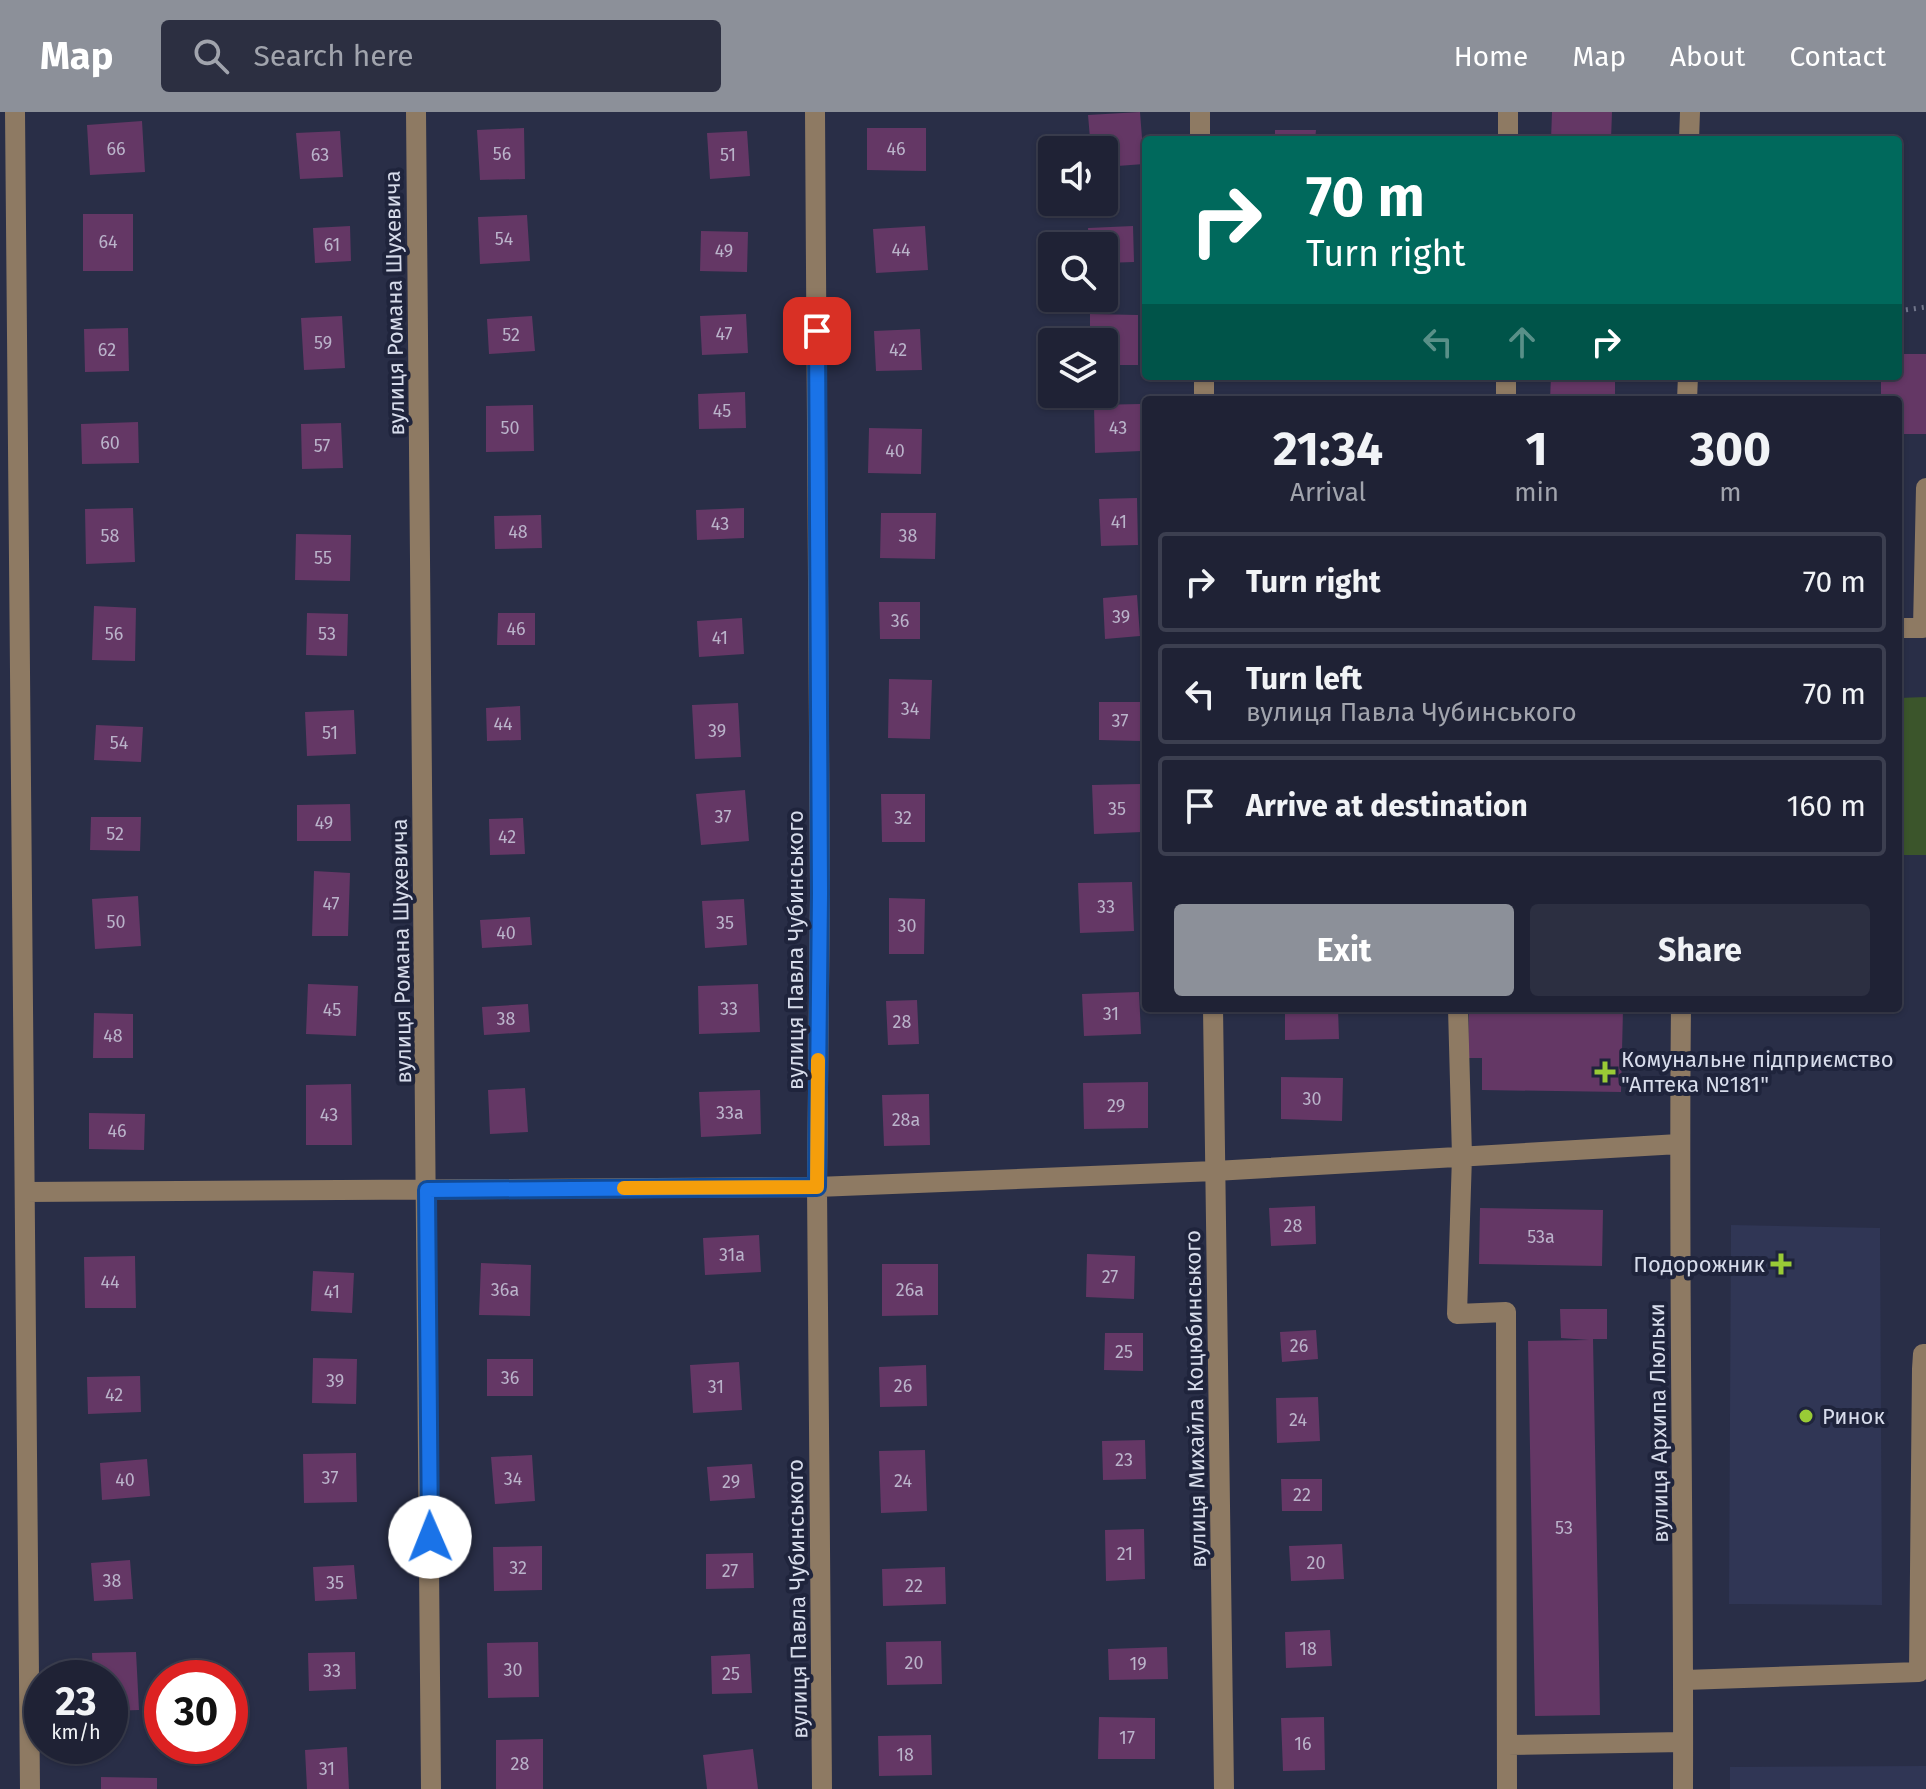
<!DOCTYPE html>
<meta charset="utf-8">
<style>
:root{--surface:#1f2235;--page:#2c2f41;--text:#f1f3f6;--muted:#a1a4ad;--line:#3c3f50;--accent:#8c9099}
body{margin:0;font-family:"Fira Sans",sans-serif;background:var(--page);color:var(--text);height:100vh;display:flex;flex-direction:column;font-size:30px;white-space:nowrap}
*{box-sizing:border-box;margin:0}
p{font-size:26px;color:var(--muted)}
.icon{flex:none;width:44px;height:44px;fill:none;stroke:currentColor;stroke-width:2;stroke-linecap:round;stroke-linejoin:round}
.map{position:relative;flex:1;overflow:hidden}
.drawer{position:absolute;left:1142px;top:284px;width:760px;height:616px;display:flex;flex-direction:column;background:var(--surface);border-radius:8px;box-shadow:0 2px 6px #0004,0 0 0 2px var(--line)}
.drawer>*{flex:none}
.hud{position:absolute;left:1142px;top:24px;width:760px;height:244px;border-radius:8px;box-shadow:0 2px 6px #0004,0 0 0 2px var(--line);background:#00695c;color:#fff;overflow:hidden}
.tools{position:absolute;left:1038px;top:24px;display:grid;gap:16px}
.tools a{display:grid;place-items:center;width:80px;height:80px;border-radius:8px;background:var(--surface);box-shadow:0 2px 6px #0004,0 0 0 2px var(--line);font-size:40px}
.speed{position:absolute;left:24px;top:1548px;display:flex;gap:16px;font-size:40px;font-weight:700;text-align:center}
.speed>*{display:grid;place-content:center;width:104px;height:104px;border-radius:50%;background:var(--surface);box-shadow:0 2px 6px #0004,0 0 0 2px var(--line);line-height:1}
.speed small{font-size:20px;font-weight:400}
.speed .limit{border:12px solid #d22;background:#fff;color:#111}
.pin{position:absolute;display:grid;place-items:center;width:68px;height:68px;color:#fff;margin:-34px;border-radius:16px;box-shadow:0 4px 12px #0006}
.me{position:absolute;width:88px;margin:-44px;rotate:359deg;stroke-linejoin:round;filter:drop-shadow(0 0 6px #0008)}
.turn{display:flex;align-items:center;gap:28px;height:168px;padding:0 32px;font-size:36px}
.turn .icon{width:104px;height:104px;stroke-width:2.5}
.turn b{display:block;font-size:56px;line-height:68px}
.lanes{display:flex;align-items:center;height:76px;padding:0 32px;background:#0003;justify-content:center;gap:40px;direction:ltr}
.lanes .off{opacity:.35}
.eta{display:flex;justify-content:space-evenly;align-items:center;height:136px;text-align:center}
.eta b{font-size:48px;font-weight:700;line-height:56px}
.cta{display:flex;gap:16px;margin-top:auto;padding:16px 32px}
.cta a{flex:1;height:92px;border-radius:8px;background:var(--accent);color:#fff;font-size:32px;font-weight:700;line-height:92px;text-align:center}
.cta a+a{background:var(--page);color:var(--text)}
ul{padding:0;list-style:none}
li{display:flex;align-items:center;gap:24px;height:100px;margin:0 16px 12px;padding:0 16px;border:4px solid var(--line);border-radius:8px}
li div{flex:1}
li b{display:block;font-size:30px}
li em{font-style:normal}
header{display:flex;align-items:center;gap:48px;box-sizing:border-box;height:112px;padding:0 40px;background:var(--accent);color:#fff}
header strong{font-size:38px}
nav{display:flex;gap:44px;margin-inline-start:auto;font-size:28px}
.search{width:560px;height:72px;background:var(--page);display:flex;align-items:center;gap:20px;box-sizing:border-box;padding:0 28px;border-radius:8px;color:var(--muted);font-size:30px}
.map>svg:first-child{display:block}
.built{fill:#303655}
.green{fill:#3b552b}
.building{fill:#643765}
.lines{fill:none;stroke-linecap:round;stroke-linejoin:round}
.path{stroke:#71768b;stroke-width:5;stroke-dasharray:2 6;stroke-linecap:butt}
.minor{stroke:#8e7a63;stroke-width:20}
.route-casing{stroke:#114b97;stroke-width:20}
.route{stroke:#1a73e8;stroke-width:14}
.slow{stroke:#f59e0b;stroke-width:14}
.poi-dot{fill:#99cb36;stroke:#1f243c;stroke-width:3}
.labels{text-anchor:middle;stroke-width:8;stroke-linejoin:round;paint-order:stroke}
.number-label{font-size:18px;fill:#bab3ca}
.street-label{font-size:22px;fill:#d7dceb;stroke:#1f243c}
.poi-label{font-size:22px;fill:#d7dceb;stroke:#1f243c;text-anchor:start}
</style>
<header>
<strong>Map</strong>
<div class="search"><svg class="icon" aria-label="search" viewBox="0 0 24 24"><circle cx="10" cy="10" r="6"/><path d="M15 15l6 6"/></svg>Search here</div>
<nav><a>Home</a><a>Map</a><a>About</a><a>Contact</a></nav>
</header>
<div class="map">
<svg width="1926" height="1677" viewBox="0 0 1926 1677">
<rect width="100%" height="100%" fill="#292e47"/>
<!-- built -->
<path class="built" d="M1731,1113l149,3 2,377 -153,-1z
M1926,1654v23h-196v-22z"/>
<!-- green -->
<path class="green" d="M1926,585v158h-28v-157z"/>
<!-- building -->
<path class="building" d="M1140,0l4,52 -40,3v-17h-13l-3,-35z
M1552,0h60l-1,28h-60z
M142,9l3,51 -55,3 -3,-50z
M524,16l1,51 -45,1 -3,-50z
M867,16h59v43l-59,-1z
M1275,18h41l-1,10h-40z
M340,19l3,46 -43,2 -4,-46z
M747,19l3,45 -40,3 -3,-46z
M83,102h50v57h-50z
M527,103l3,46 -50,3 -2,-47z
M350,114l1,35 -36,2 -2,-35z
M925,114l3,44 -52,3 -3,-44z
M1133,114l1,36 -30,1v-17h-15l-1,-18z
M701,119l47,1 -1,40 -47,-1z
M746,202l2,39 -46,2 -2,-39z
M1090,202l48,1v50h-34v-23h-14z
M342,204l3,52 -41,2 -3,-52z
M532,204l3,35 -46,3 -2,-35z
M128,216l1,43 -44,1 -1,-43z
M920,217l2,41 -46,1 -2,-40z
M1898,242h28v80h-28v-34h-17v-24h17z
M1551,264h64v24h-65z
M745,280l1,36 -47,1 -1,-35z
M1140,292l1,47 -46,2 -1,-48z
M533,293l1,46 -48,1v-46z
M138,310l1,41 -57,1 -1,-40z
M341,311l2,45 -41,1 -1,-45z
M869,316l53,1 -1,45 -53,-1z
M1137,386l1,47 -37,1 -2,-47z
M133,396l2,54 -49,2 -1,-55z
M744,396v30l-47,2 -1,-30z
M881,401h55l-1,46 -55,-1z
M541,403l1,33 -47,1 -1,-33z
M296,422l55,1 -1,46 -55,-1z
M1137,483l3,41 -35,3 -2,-41z
M879,490h41v37h-40z
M94,494l42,2 -1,53 -43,-1z
M307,501l41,1 -1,42 -41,-1z
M498,501h37v32h-38z
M742,506l2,36 -45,3 -2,-36z
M889,567l43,1 -2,59 -42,-1z
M1099,590h41v39l-41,-1z
M738,591l3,54 -46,2 -3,-54z
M520,594l1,34 -34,1 -1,-33z
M354,598l2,44 -49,2 -2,-44z
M96,613l47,2 -2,35 -47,-2z
M1140,672l2,48 -48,2 -2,-49z
M745,678l4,51 -48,4 -5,-51z
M881,682h44v48h-43z
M350,692l1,37h-54v-36z
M91,705h50l-1,34 -50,-1z
M523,706l2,36 -35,1 -1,-36z
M314,759l36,2 -2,63h-36z
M1132,770l2,49 -54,2 -2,-50z
M138,784l3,50 -46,3 -3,-50z
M889,786l36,1 -1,55h-35z
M744,787l3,46 -42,3 -3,-47z
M530,805l2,28 -50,3 -2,-28z
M308,872l50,2 -2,50 -50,-2z
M758,872l2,48 -61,2 -1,-48z
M1139,880l2,42 -57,2 -2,-42z
M917,888l2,44 -31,1 -2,-44z
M528,892l2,28 -46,3 -2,-28z
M1285,896h53l1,31 -54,1z
M1469,896l154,2 -2,82 -139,-2v-32h-14z
M94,901l39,1v44h-40z
M1281,965l62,1 -1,43 -61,-2z
M1148,970v46l-64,1 -1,-46z
M351,972l1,61h-46v-60z
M525,976l3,44 -38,2 -2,-44z
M760,978l1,44 -60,3 -2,-45z
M929,982l1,51 -46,1 -2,-51z
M89,1001l56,1 -1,36 -55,-1z
M1315,1094l1,38 -45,2 -2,-38z
M1480,1096l123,2 -1,56 -123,-2z
M759,1123l2,37 -56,3 -2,-37z
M1087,1142l48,2 -1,43 -48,-2z
M135,1144l1,52h-51l-1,-51z
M481,1151l50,2 -1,51 -51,-1z
M882,1152h56v51l-56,1z
M313,1159l41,2 -2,40 -41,-2z
M1560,1197h47v30h-14l7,376 -65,1 -7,-375 61,-1 -28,-2z
M1316,1218l2,29 -36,3 -2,-30z
M1105,1221h38v38l-39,-1z
M313,1246l44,1 -1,45 -44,-1z
M487,1247h46v37h-46z
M739,1250l3,48 -49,3 -3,-48z
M926,1253l1,41 -47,1 -1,-40z
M140,1264l1,36 -53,2 -1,-37z
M1318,1285l2,44 -43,2 -1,-45z
M1145,1328l1,39 -43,1 -1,-39z
M925,1338l2,61 -46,2 -2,-62z
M356,1341l1,49 -53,1 -1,-49z
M532,1343l3,46 -40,3 -4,-47z
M147,1347l3,37 -48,4 -2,-37z
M752,1352l3,34 -45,3 -3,-34z
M1281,1367h41v32h-40z
M1144,1417l1,50 -39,2 -1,-51z
M1342,1432l2,35 -53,2 -2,-35z
M542,1434v44l-48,1 -1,-44z
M753,1441l1,35 -48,1v-35z
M130,1448l3,39 -39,2 -3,-38z
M354,1453l3,34 -42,2 -2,-34z
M945,1455l1,37 -63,2 -1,-37z
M1330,1518l2,36 -46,2 -1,-36z
M941,1529l1,43 -55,1 -1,-43z
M538,1530l1,55 -51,1 -1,-55z
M1167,1535l1,32 -59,1 -1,-31z
M136,1540l3,58 -29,1v-33h-17l-1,-25z
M355,1540l1,37 -47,2 -1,-38z
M750,1542l2,39 -40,1 -1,-38z
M1099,1605l56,1v41h-57z
M1324,1605l1,53 -42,1 -2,-53z
M931,1623l1,40 -53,1 -1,-40z
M543,1627v50h-47v-49z
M347,1635l2,42h-42l-2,-39z
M753,1637l5,40h-51l-4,-34z
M101,1665l56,1v11h-56z"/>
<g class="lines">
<!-- path -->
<path class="path" d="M1898,199l28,-4"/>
<!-- minor -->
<path class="minor" d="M15,0l15,1677
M416,0l15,1677
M815,0l5,781 -3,294 5,602
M1200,0v28
M1508,0v28
M1689,28l1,-28
M1204,264v24
M1506,288v-24
M1687,288l1,-24
M1898,516h25l3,-140
M1213,896l11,781
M1458,896l4,148 -5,158 49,-2 1,477
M1681,896c-3,260 3,521 2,781
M25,1080l792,-5 398,-16 464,-27
M1685,1568l234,-8 3,-303 1,-15h3
M1507,1633l176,-3"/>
</g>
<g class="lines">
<defs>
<path id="route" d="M430,1425l-3,-347 390,-3 3,-294 -3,-562"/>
</defs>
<!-- route casing -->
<use href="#route" class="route-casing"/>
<!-- route -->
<use href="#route" class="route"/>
<!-- slow -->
<path class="slow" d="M624,1076l193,-1 1,-127"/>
</g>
<!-- markers -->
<g class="poi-dot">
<path d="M1601 948h8v8h8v8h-8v8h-8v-8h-8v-8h8z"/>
<path d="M1777 1140h8v8h8v8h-8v8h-8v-8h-8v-8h8z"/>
<circle cx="1806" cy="1304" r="8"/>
</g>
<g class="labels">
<!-- number labels -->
<g class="number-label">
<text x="116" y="43">66</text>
<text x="896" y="43">46</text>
<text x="502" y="48">56</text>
<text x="320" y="49">63</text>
<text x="728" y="49">51</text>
<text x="504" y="133">54</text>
<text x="108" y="136">64</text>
<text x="332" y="139">61</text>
<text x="901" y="144">44</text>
<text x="724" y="145">49</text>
<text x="724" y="228">47</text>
<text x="511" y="229">52</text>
<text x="323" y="237">59</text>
<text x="107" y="244">62</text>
<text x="898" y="244">42</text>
<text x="722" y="305">45</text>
<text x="510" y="322">50</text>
<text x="1118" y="322">43</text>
<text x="110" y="337">60</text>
<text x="322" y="340">57</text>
<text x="895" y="345">40</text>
<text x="1119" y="416">41</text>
<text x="720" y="418">43</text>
<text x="518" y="426">48</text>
<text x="110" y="430">58</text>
<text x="908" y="430">38</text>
<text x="323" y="452">55</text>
<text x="1121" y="511">39</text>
<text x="900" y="515">36</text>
<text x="516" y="523">46</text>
<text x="114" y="528">56</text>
<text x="327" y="528">53</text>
<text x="720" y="532">41</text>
<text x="910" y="603">34</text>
<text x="1120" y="615">37</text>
<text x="503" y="618">44</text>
<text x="717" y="625">39</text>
<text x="330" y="627">51</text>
<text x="119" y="637">54</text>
<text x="1117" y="703">35</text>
<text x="723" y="711">37</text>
<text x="903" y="712">32</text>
<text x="324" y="717">49</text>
<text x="115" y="728">52</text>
<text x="507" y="731">42</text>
<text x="331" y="798">47</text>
<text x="1106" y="801">33</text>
<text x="116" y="816">50</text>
<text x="725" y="817">35</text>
<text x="907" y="820">30</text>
<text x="506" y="827">40</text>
<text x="729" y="903">33</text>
<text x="332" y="904">45</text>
<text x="1111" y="908">31</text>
<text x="506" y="913">38</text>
<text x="902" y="916">28</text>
<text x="113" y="930">48</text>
<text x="1312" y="993">30</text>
<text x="1116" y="1000">29</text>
<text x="730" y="1007">33а</text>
<text x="329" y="1009">43</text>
<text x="906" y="1014">28а</text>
<text x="117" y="1025">46</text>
<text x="1293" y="1120">28</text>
<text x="1541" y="1131">53а</text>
<text x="732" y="1149">31а</text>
<text x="1110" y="1171">27</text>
<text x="110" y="1176">44</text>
<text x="505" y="1184">36а</text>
<text x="910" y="1184">26а</text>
<text x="332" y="1186">41</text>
<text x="1299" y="1240">26</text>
<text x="1124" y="1246">25</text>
<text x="510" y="1272">36</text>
<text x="335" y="1275">39</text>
<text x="903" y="1280">26</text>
<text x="716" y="1281">31</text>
<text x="114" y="1289">42</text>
<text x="1298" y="1314">24</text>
<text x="1124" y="1354">23</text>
<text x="330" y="1372">37</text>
<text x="513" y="1373">34</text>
<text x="125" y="1374">40</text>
<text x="903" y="1375">24</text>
<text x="731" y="1376">29</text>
<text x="1302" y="1389">22</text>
<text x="1564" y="1422">53</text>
<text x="1125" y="1448">21</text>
<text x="1316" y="1457">20</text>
<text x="518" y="1462">32</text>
<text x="730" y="1465">27</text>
<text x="112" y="1475">38</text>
<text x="335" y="1477">35</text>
<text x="914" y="1480">22</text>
<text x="1308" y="1543">18</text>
<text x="914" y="1557">20</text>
<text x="1138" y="1558">19</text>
<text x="513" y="1564">30</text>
<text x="332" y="1565">33</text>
<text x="731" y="1568">25</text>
<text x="1127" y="1632">17</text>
<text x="1303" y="1638">16</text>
<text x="905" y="1649">18</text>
<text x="520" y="1658">28</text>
<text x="327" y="1663">31</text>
</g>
<!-- street labels -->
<g class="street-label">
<text transform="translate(394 191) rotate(-91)" y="8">вулиця Романа Шухевича</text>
<text transform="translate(795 838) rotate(-90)" y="8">вулиця Павла Чубинського</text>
<text transform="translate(401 839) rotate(-91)" y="8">вулиця Романа Шухевича</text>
<text transform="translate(1195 1287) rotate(-91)" y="8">вулиця Михайла Коцюбинського</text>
<text transform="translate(1658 1311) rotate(-91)" y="8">вулиця Архипа Люльки</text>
<text transform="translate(797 1487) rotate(-91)" y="8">вулиця Павла Чубинського</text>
</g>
<!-- poi labels -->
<g class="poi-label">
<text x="1621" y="955">Комунальне підприємство<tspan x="1621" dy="25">"Аптека №181"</tspan></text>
<text x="1765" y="1160" text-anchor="end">Подорожник</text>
<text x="1822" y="1312">Ринок</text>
</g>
</g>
</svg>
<div class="tools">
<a><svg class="icon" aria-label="sound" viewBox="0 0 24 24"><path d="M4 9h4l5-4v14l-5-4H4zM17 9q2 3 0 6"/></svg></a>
<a><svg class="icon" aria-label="search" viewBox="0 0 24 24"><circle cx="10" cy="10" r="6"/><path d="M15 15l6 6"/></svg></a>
<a><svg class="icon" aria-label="layers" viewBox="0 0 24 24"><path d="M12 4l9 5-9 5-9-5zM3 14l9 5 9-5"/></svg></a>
</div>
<div class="speed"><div>23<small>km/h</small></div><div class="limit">30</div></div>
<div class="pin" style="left:817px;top:219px;background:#d93025"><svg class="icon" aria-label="arrive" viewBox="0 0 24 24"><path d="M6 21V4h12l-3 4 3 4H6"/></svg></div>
<svg class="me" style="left:430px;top:1425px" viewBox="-20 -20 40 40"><circle r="19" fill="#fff"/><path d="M0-13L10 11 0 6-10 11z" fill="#1a73e8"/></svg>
<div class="hud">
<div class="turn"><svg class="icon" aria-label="right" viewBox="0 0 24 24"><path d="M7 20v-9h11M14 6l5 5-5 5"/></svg><div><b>70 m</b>Turn right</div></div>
<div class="lanes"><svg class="icon off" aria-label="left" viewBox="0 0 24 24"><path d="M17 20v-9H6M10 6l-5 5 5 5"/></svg><svg class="icon off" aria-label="ahead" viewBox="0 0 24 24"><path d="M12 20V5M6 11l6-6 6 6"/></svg><svg class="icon" aria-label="right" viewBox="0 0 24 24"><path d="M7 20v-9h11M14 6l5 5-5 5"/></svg></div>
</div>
<section class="drawer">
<div class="eta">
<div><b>21:34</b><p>Arrival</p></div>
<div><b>1</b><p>min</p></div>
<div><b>300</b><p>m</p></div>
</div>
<ul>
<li><svg class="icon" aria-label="right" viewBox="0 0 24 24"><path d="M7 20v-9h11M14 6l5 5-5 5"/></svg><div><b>Turn right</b></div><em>70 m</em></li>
<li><svg class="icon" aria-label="left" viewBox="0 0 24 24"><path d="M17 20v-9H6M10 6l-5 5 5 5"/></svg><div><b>Turn left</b><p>вулиця Павла Чубинського</p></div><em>70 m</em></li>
<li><svg class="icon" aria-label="arrive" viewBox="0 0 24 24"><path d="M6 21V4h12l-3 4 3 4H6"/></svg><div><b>Arrive at destination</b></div><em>160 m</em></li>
</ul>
<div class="cta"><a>Exit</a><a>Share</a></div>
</section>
</div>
